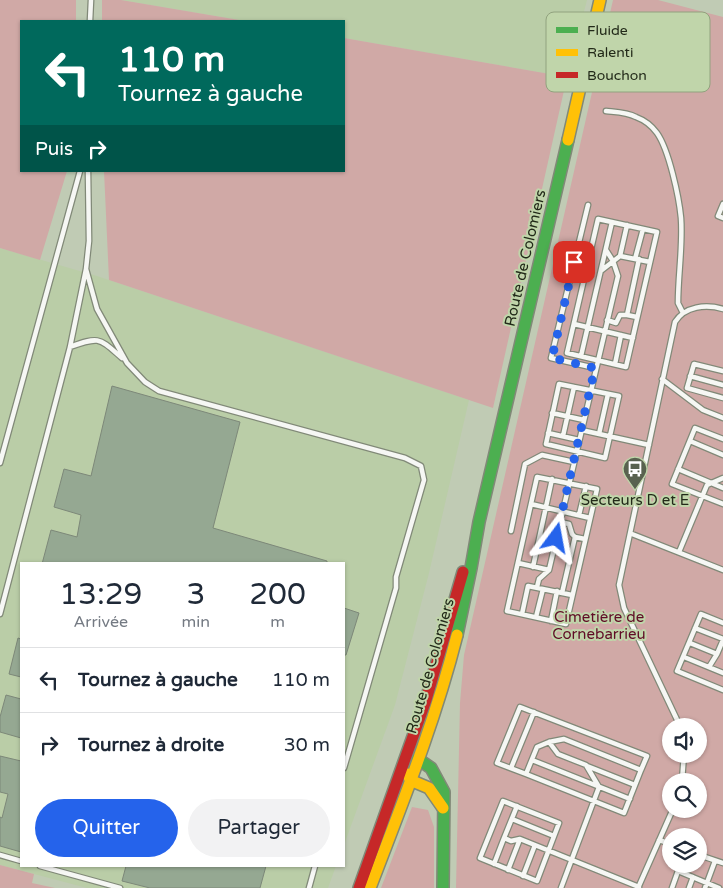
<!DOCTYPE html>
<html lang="fr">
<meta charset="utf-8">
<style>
:root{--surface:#fff;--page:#f2f2f3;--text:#1f2937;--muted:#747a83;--line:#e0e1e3;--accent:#2563eb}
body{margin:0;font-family:"Varela Round",sans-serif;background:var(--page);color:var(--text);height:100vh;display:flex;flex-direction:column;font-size:19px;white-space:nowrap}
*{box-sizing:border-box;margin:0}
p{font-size:16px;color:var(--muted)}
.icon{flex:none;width:28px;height:28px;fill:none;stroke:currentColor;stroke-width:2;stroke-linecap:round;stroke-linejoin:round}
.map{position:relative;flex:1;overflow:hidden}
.drawer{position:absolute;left:20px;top:562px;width:325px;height:305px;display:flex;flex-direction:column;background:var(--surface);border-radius:0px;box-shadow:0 1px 4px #0004}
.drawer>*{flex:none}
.guide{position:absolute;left:20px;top:20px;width:325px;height:152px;border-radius:0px;box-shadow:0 1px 4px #0004;background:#00695c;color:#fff;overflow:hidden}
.controls{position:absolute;left:662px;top:718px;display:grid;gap:10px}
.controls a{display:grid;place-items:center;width:45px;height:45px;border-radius:50%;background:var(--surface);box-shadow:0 1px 4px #0004;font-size:25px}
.pin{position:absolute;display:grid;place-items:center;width:42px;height:42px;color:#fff;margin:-21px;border-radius:10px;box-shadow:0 2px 8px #0006}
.me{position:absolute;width:55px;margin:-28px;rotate:13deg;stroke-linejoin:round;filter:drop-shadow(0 0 4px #0008)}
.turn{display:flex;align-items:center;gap:18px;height:105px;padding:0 15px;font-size:22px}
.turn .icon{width:65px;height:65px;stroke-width:2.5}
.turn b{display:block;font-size:35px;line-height:42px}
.then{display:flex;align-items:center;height:48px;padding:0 15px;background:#0003;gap:10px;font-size:19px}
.eta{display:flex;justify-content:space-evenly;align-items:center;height:85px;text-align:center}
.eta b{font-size:30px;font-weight:600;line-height:35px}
.cta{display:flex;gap:10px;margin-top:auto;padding:10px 15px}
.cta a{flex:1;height:58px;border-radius:30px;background:var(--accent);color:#fff;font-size:20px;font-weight:600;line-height:58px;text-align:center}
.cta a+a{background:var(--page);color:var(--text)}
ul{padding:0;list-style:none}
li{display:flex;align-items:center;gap:15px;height:65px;padding:0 15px;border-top:1px solid var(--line)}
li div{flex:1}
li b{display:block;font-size:19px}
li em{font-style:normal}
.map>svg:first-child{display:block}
.built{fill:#bacda7}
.green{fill:#d0a9a6;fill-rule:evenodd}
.building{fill:#95a892;stroke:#7d8879}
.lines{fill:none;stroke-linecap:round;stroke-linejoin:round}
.lane-casing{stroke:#818978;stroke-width:7}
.fast-casing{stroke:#818978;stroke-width:14}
.slow-casing{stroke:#818978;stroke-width:14}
.jam-casing{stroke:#818978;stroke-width:14}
.lane{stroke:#f6f7f4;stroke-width:4.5}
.fast{stroke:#4caf50;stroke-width:11}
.slow{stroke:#ffc107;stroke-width:11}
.jam{stroke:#c62828;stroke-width:11}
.route{stroke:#2563eb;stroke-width:9;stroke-dasharray:0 16.2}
.labels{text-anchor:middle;stroke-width:4;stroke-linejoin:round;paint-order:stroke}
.street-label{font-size:15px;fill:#222a19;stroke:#c0d5aa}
.poi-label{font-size:15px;fill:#222a19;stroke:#c0d5aa}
.park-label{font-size:15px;fill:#600c26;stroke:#c0d5aa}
.key{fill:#c0d5aa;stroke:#91a27e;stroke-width:1}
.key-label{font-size:14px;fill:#222a19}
</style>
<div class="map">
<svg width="723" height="888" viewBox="0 0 723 888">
<rect width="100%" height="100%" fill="#c0cbb4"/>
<!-- built -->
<path class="built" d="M121,0h466l-20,77 -223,-39v-17h-99z
M0,248l97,28 372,124 -40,173 -34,132 -51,140v-281h-323v302h315l-8,22h-241l-87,-23z"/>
<!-- green -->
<path class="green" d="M0,0h76v21h-55v150h46l-27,89 -40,-12z
M102,0h19l124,21h-143z
M613,0h45l65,17v871h-267l4,-185 4,-48zM671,726h28v28h-28zM671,781h28v28h-28zM671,836h28v28h-28z
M344,38l223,39 -74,331 -384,-128 -5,-109h240z
M412,807l16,3 6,17v61h-53z
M0,865l34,9 -2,9 23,5h-55z"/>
<!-- building -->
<path class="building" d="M112,386l128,36 -27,106 114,33v3h-285l9,-34 26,7 4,-22 -27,-8 10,-38 27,7z
M344,608l15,5 -13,42h-2z
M18,638l3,1v38l-12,-3z
M6,695l15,4v39l-21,-6v-15z
M0,756l21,5v91l-21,-6v-29l2,1 6,-24 -8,-2z
M126,866h140l-6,22h-110l-28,-7z"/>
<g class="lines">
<defs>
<path id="lane" d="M90,21l1,-21
M606,111c10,1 21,1 30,6 8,3 16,9 21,16 12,17 22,64 24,85 2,28 -3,57 -3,85l5,10
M723,204l-5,12 5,2
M588,205l-37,153 44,10
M598,219l59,13 -31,135 -59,-14z
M627,225l-7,31 30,6
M635,259l8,-30
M86,269l11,40 30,54 18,19 14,9 246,67 16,8 3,14 -28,97v11l-52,180
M602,270l18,-14
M637,317l-10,-2 12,-56
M607,320l9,3 4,-8h7
M574,324l59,14
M70,347c30,-11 29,-9 52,11
M581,356l31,-134
M615,364l6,-29
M723,371l-29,-7 -7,24 36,10
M690,376l33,9
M662,379l41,31 20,8
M559,384l60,12 -14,62 -59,-14z
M552,413l32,7
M581,430l68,15
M548,433l31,7
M599,434l9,-40
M563,436l11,-49
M723,439l-28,-11 -23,56 51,20
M690,441l33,14
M0,463l80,-292
M678,469l45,19
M537,477l60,12 -31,135 -59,-13z
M531,504l59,14
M579,515l7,-29
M560,522l9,2 3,10 3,3
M511,531l14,-67 17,-9 32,7
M632,534l91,36
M679,552l28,-67 16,-7
M518,563l31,7
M533,567l19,-88
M537,587l2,-8 10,-9 69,-294 -5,-15 -7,-11
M562,593l13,-56 10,2
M0,614l70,-267 16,-78 3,-28 -1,-70
M522,614l6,-28 44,9
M536,617l7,-28
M551,621l6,-30
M723,623l-22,-9 -24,57 46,19
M695,628l28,11
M690,643l27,11
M684,657l39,16
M709,667l8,-13 6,-14
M680,726l-56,-118 -5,-23 56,-263c10,-16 31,-18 48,-13
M564,739l77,31 -17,43 -98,-39 11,-27 12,-5z
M549,742l9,12 28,11 13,22 -38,101
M532,760l98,39
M587,766l48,19
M511,768l23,-56
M526,774l-29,-11 23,-56 127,49 -6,14
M682,781l2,-27
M503,801l56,22 -22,58 -57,-23z
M512,819l42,17
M504,838l13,-32
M659,840l12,4
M0,855l21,6
M699,855l24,8
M494,864l10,-26 7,3 9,-2 119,48
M40,866l80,22
M508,870l12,-31
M523,876l12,-31
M309,888l6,-22
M638,888l35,-79
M672,888l6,-17 41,17
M689,888l4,-11
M705,888l10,-27"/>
<path id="fast" d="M457,635l14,-67 8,-46 89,-382
M418,759l13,9 13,24 -1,96"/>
<path id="slow" d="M568,140l32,-140
M408,774l2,6 19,8 14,20
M370,888c32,-84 65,-166 87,-253"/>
<path id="jam" d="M359,888l67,-188 37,-128"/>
</defs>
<!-- lane casing -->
<use href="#lane" class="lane-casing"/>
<!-- fast casing -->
<use href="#fast" class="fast-casing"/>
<!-- slow casing -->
<use href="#slow" class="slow-casing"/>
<!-- jam casing -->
<use href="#jam" class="jam-casing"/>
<!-- lane -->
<use href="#lane" class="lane"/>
<!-- fast -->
<use href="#fast" class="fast"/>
<!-- slow -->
<use href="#slow" class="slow"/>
<!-- jam -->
<use href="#jam" class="jam"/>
</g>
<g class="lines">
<!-- route -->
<path class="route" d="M556,538l39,-170 -43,-10 22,-96"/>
</g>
<!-- icons -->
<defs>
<symbol id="bus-pin" viewBox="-11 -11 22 30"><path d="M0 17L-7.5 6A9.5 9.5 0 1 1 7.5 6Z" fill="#59624f" stroke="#c0d5aa"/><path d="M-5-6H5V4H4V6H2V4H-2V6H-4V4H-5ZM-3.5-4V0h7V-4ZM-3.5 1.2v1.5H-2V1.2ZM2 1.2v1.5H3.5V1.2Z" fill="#fff"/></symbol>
</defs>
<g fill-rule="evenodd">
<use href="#bus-pin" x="621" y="455" width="28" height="38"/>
</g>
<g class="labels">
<!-- street labels -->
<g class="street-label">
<text transform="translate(525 258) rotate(-77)" y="5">Route de Colomiers</text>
<text transform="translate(430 666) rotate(-74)" y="5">Route de Colomiers</text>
</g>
<!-- poi labels -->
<g class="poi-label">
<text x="635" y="505">Secteurs D et E</text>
</g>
<!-- park labels -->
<g class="park-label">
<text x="599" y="622">Cimetière de<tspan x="599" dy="17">Cornebarrieu</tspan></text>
</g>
</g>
<!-- legend -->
<rect x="546" y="12" width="164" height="80" rx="8" class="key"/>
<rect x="556" y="27" width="22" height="6" fill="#4caf50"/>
<rect x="556" y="49" width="22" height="7" fill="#ffc107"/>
<rect x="556" y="72" width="22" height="6" fill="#c62828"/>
<g class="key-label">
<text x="587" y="35">Fluide</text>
<text x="587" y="57">Ralenti</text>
<text x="587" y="80">Bouchon</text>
</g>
</svg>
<div class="controls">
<a><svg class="icon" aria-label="sound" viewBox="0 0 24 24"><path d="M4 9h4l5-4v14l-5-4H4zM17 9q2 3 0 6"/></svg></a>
<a><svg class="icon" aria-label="search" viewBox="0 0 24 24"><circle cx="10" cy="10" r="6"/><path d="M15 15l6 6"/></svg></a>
<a><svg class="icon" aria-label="layers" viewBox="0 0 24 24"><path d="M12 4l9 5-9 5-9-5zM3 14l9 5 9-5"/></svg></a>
</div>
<div class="pin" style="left:574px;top:262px;background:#d93025"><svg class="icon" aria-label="arrive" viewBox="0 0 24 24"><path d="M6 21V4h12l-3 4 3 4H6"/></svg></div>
<svg class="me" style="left:556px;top:538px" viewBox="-20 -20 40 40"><path d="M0-17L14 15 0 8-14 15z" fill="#2563eb" stroke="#fff" stroke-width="4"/></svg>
<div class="guide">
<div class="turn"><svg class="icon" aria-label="left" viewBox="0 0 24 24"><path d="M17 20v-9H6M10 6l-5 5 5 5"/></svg><div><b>110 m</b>Tournez à gauche</div></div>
<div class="then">Puis<svg class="icon" aria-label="right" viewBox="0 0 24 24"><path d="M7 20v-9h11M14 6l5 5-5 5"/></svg></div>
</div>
<section class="drawer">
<div class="eta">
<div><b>13:29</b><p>Arrivée</p></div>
<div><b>3</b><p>min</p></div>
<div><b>200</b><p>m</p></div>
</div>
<ul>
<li><svg class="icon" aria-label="left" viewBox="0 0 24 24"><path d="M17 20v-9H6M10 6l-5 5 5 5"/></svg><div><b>Tournez à gauche</b></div><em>110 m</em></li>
<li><svg class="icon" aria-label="right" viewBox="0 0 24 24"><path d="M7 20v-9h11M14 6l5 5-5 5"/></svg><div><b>Tournez à droite</b></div><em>30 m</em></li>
</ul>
<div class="cta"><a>Quitter</a><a>Partager</a></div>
</section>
</div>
